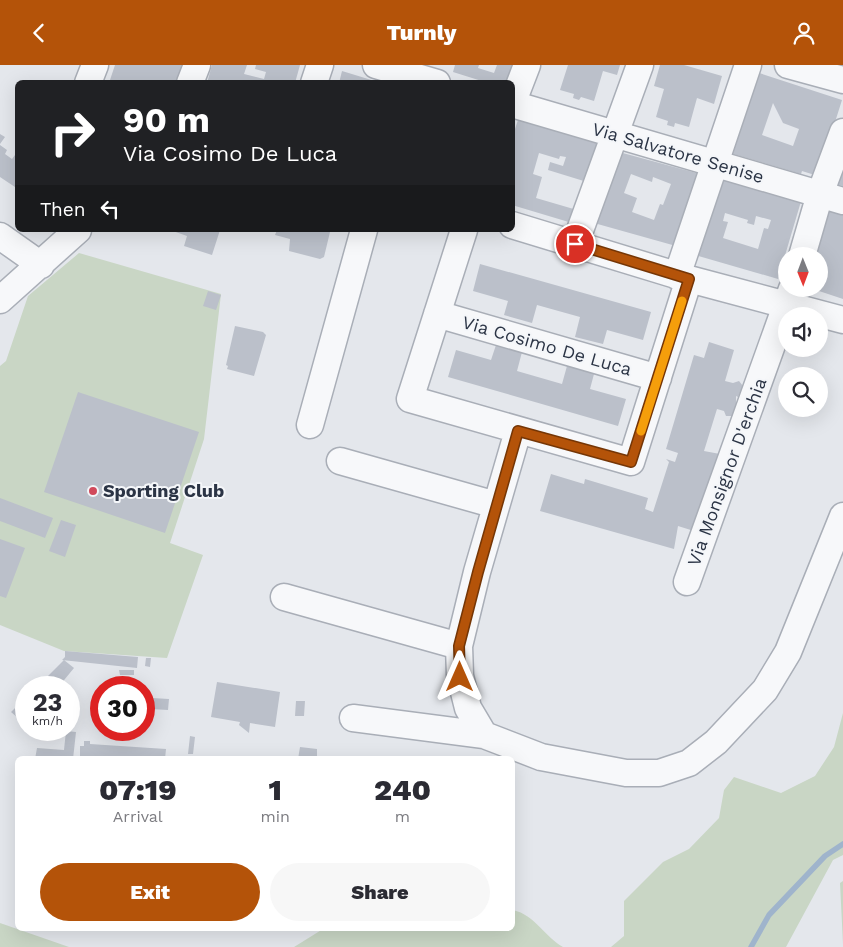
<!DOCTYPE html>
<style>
:root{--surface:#fff;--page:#f7f7f7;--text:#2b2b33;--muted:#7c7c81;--accent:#b45309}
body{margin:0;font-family:"Work Sans",sans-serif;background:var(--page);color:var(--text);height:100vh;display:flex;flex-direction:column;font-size:19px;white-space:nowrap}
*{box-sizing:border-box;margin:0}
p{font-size:16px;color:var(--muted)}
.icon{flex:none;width:28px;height:28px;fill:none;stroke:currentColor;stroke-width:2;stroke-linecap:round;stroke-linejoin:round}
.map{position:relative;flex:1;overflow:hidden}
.sheet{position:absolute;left:15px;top:691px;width:500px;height:175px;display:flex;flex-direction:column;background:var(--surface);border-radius:8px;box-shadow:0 5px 20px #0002}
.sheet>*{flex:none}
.hud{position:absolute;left:15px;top:15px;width:500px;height:152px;border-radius:8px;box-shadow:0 5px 20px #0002;background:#202124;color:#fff;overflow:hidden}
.needle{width:32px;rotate:179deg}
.fabs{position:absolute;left:778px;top:182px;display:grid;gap:10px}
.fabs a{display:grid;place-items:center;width:50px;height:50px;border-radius:50%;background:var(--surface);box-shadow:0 5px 20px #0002;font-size:25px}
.speed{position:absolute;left:15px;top:611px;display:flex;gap:10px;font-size:25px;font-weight:700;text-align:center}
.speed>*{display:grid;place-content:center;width:65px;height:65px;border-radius:50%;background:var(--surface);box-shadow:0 5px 20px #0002;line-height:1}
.speed small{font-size:12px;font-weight:400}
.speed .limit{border:8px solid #d22;background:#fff;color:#111}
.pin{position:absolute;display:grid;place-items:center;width:42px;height:42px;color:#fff;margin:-21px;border:2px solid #fff;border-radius:50%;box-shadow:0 1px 5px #0007}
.me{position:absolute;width:55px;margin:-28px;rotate:0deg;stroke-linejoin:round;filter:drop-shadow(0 0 4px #0008)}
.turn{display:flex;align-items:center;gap:18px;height:105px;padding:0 25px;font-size:22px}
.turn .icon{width:65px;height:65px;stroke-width:2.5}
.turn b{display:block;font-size:35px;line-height:42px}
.then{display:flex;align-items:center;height:48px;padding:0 25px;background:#0003;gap:10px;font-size:19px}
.eta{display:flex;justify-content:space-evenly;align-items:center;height:85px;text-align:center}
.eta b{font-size:30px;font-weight:800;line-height:35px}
.button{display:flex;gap:10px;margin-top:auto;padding:10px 25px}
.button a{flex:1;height:58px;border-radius:30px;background:var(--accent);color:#fff;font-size:20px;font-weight:800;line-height:58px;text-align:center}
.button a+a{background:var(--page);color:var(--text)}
header{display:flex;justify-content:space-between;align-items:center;height:65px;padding:0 25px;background:var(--accent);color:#fff;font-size:22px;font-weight:800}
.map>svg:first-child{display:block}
.green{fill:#c9d6c5}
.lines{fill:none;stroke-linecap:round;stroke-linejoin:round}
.stream{stroke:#9fb4cc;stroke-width:5.5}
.building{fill:#bbc0ca;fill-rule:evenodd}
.minor-casing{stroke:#a9aeb7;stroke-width:29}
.minor{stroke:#f7f8fa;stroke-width:26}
.route-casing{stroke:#753606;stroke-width:12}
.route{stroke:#b45309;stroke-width:9}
.slow{stroke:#f59e0b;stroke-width:9}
.poi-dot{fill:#d1495b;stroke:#f4f6f9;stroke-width:2}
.labels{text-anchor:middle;stroke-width:4;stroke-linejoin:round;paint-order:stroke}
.street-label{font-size:18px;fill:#2b3445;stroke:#f4f6f9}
.poi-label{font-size:18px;font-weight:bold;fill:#2b3445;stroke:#f4f6f9;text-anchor:start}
</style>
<header><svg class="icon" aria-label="back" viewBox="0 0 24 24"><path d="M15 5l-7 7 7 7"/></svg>Turnly<svg class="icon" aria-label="person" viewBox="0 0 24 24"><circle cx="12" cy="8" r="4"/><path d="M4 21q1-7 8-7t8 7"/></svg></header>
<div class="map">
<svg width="843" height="882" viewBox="0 0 843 882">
<rect width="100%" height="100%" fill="#e4e7ec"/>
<!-- green -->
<path class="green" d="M79,188l142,41 -17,145 -34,104 33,12 -36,103 -103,-7 -64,-26v-259l6,-5 22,-65z
M843,648v142l-10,5 -47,87h-175l13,-11v-35l39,-39 26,-13 30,-31 5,-28 10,-13 47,16 34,-17 19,-29z
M843,816v63l-3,-61z
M513,845c22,5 32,27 50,37h-269l29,-18h189z
M0,858l69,24h-69z"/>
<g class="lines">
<!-- stream -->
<path class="stream" d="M751,882l18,-32 56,-59 18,-12"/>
</g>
<!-- building -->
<path class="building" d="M115,0h76l-9,4 -5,14h-60l-7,-3z
M212,0h35l-3,9 20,5 2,-7 -11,-3 1,-4h44l-5,18h-88z
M455,0h24l-1,3 16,5 3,-8h21l-6,18h-24l-35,-11z
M568,0h52l-3,10 -14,-4 -9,30 -13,-4 -2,3 -6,-2 1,-4 -14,-4z
M660,0h24l38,11 -8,28 -17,-6 -8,29 -14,-4 -1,4 -7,-2 1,-4 -12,-4 8,-28 -10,-3z
M342,6l36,11v1h-39z
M756,7l86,28 -24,76 -16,-5 -1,3 -71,-21zM773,38l10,20 16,6 -6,17 -31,-11z
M519,52l82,24 -14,41 -39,-12 2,-8 13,4 3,-9 -6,-1 -1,3 -20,-6 -6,21 9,3 -6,21 41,12 -5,13 -60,-18v-67z
M0,69l5,3 -5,7z
M0,80l7,5 -2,4 7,5 6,-8v32l-3,4 -15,-10z
M619,87l81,22 -24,72 -82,-23zM631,109l21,8 1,-5 18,7 -8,21 -3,-1 -6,16 -22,-8 5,-14 -13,-5z
M843,96v25l-8,-2z
M719,109l83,24 -24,81 -83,-24zM725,148l23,7 -1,3 7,2 2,-9 15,4 -3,9 -4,-1 -6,21 -35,-11 5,-16 -5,-1z
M830,139l13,4v91l-30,-10h6v-33h-12z
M170,165h50l-8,25 -28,-9 3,-10z
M277,165l53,2 -6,25 -4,2 -31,-8 1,-12 -15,-4z
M480,199l171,48 -8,28 -36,-10 -4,14 -28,-7 5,-20 -43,-12 -5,18 -28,-8 4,-14 -35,-10z
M208,226l13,4 -5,15 -13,-4z
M235,261l28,6 3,3 -12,41 -27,-7 1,-3 -2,-1z
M709,277l25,8 -9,31 8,2 6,-2 4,5 -5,11 -2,-1v16l-2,4h-8l-2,-5 -7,-2 -13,42 16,3 -26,77 -16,-5 -4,23 -134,-38 11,-37 33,10 1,-5 63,19 -3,11 8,3 16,-50 -3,-3 9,3 3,-9 -12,-4 28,-94 10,3z
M496,280l26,7 -5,19 45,13 5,-18 27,8 -4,15 36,10 -8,27 -170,-49 8,-27 35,10z
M78,327l121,40 -34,101 -121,-41z
M0,433l53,20 -8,20 -45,-17z
M61,455l15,5 -11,32 -16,-6z
M0,474l25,9 -19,50 -6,-2z
M65,586l73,6 -1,11 -75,-8 3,-3z
M146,593h5l-1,9 -5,-1z
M64,595l10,8 -14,17 3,2h-26z
M119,605h15v5h-14z
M217,617l63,10 -5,35 -25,-4 -1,10 -10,-8 1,-3 -29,-5z
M152,633l17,1 -1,11 -17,-1z
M24,634l2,11 -8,8 -7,-6z
M296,636h9l-1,15h-9z
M66,666l10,1 -3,27h-38l2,-11 27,2z
M190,671l5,1 -2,17h-5z
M84,676h6v3l76,5 -1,10h-85v-13h4z
M300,682l17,2v10h-19z"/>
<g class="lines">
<defs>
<path id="minor" d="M376,0l61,18
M788,0l55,15
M88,18l7,-18
M190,18l7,-18
M314,18l6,-18
M512,39l331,97
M512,39l15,-39
M512,160l177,54 154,41
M464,165l-54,169 221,63 58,-183
M0,171l41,29
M575,179l65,-179
M802,191l18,-62 23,-62
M677,211l71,-211
M0,235l78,-70
M437,249l221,64
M310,360l54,-195
M518,366l-41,141 -18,74 1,30 8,32 16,27 57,22 85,16h33l30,-10 27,-21 49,-52 23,-38 55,-136
M340,396l156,44
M687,517l105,-293
M284,532l175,49
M353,653l131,17"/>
</defs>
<!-- minor casing -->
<use href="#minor" class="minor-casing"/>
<!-- minor -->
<use href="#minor" class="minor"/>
</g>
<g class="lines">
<defs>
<path id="route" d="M460,612l-1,-31 19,-74 40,-141 113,31 58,-183 -114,-35"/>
</defs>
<!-- route casing -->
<use href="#route" class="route-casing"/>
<!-- route -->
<use href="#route" class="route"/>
<!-- slow -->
<path class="slow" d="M641,366l41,-130"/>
</g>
<!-- markers -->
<circle class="poi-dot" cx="93" cy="426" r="5"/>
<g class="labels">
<!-- street labels -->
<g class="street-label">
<text transform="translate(678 88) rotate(16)" y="6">Via Salvatore Senise</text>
<text transform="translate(547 281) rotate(16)" y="6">Via Cosimo De Luca</text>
<text transform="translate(727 407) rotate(-70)" y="6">Via Monsignor D'erchia</text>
</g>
<!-- poi labels -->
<g class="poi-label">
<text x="103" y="432">Sporting Club</text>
</g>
</g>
</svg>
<div class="fabs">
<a><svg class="needle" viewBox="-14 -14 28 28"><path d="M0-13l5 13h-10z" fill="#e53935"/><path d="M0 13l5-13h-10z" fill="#7c7c81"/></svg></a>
<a><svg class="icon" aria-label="sound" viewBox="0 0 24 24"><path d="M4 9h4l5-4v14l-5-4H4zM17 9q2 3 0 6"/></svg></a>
<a><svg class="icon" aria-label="search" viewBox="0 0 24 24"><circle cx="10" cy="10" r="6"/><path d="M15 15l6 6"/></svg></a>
</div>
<div class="speed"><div>23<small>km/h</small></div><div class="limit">30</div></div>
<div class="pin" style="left:575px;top:179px;background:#d93025"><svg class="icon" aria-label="arrive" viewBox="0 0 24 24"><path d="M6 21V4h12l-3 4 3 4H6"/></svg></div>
<svg class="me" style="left:460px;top:612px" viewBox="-20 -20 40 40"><path d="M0-17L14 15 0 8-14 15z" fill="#b45309" stroke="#fff" stroke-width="4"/></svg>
<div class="hud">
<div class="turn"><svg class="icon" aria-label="right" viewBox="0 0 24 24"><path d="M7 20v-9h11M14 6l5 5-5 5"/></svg><div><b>90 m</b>Via Cosimo De Luca</div></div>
<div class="then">Then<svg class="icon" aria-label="left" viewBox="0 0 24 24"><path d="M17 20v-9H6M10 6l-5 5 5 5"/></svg></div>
</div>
<section class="sheet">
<div class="eta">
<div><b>07:19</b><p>Arrival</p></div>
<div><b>1</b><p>min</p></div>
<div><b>240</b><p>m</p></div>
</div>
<div class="button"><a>Exit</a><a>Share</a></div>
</section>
</div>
